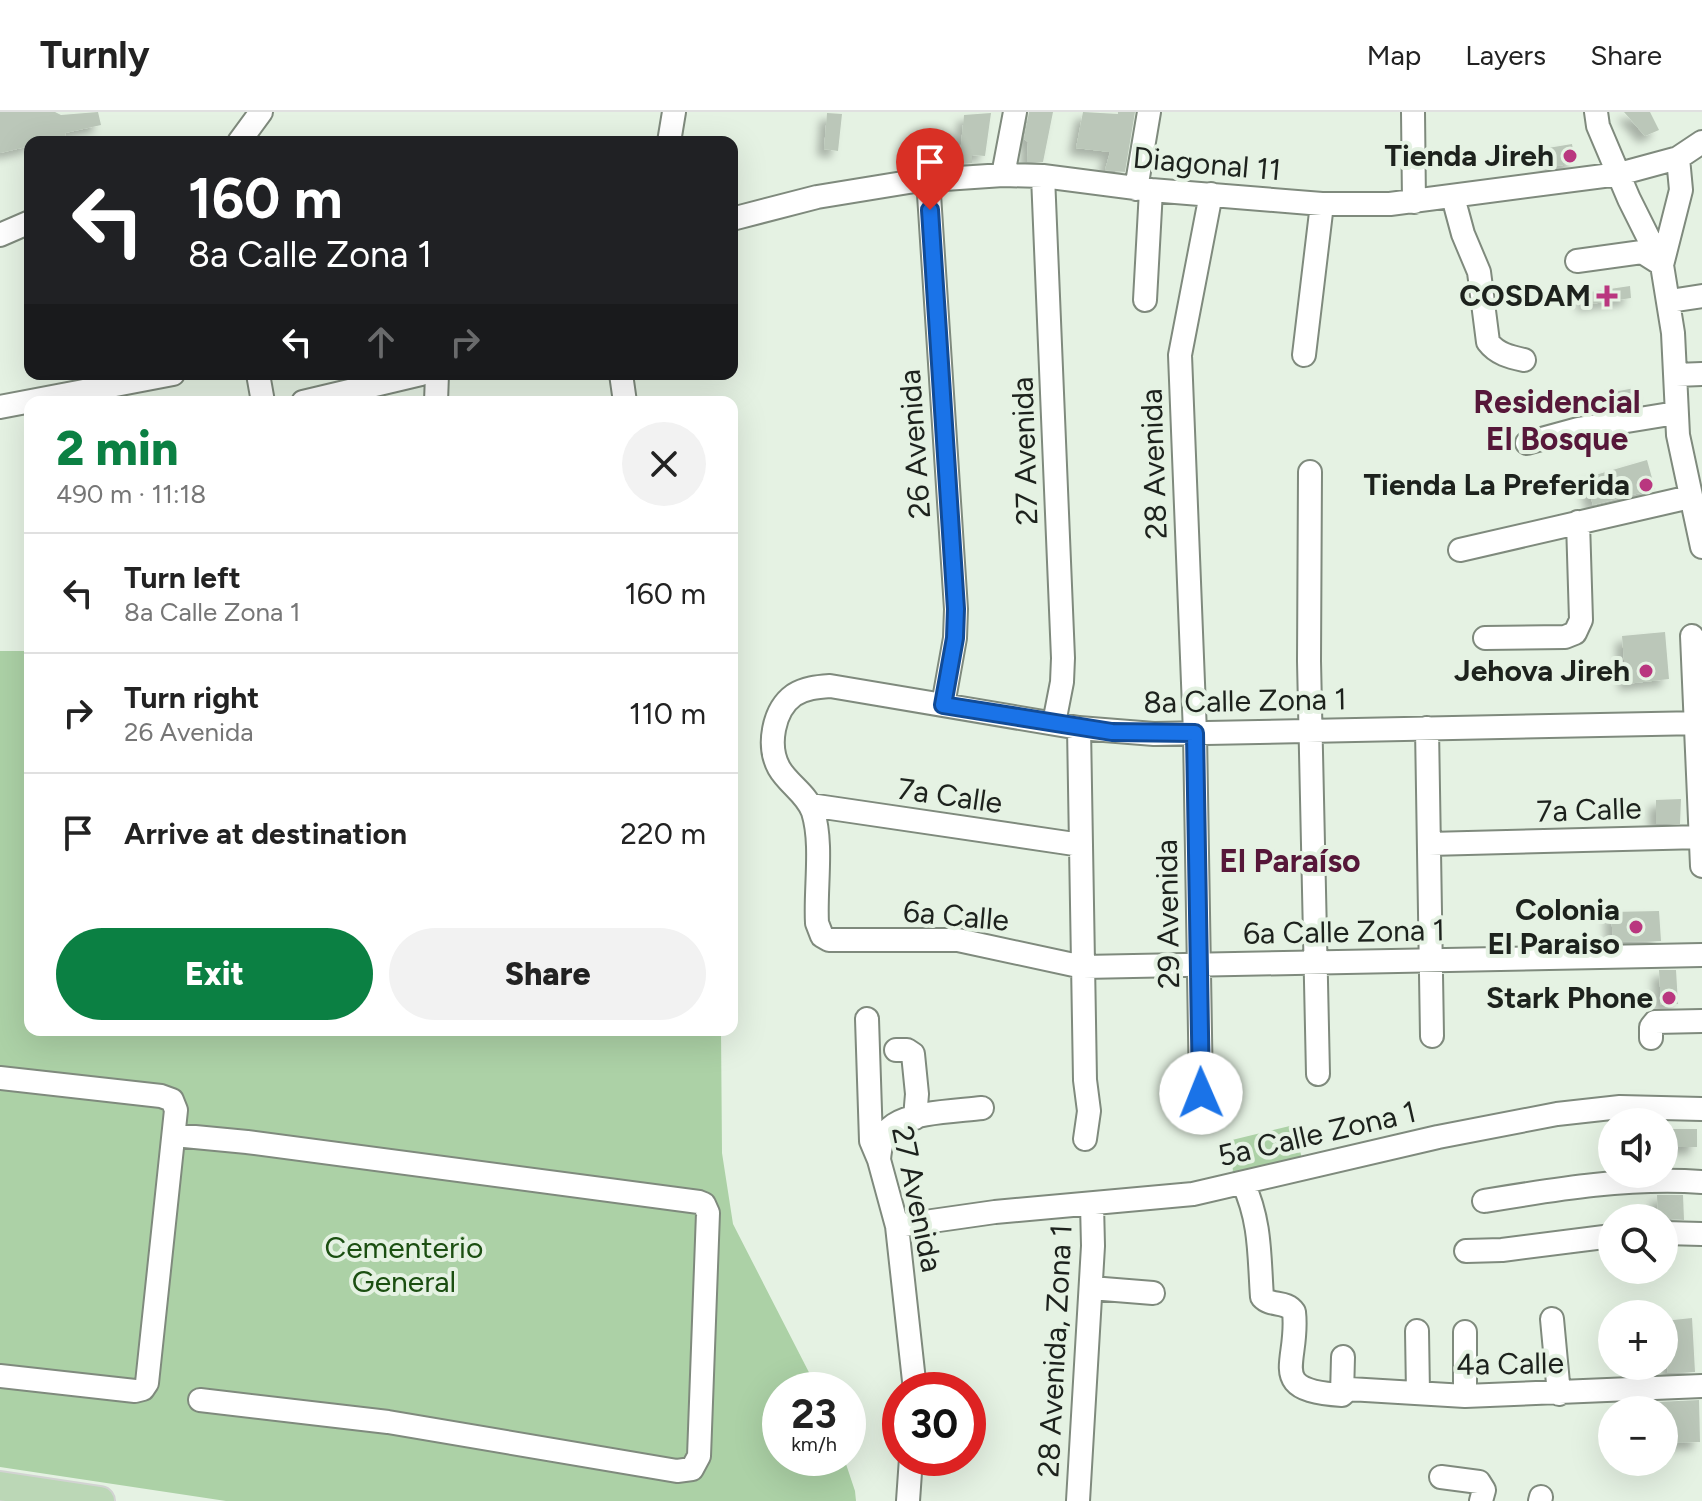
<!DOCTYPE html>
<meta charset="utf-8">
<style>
:root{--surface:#fff;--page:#f2f2f2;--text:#222;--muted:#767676;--line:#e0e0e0;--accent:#0b8043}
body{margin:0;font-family:Figtree,sans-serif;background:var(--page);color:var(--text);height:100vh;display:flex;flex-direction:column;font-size:30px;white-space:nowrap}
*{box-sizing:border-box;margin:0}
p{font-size:26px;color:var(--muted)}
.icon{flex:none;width:44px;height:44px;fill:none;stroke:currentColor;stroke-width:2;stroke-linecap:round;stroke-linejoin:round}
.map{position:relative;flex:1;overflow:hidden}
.sheet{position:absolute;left:24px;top:284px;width:714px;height:640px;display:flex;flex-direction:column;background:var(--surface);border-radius:16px;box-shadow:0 8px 32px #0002}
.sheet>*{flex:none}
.hud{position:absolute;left:24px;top:24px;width:714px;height:244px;border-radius:16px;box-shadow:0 8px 32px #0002;background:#202124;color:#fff;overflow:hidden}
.buttons{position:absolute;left:1598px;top:996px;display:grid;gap:16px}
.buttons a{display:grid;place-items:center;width:80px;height:80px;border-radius:50%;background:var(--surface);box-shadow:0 8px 32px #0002;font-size:40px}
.speed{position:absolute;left:762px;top:1260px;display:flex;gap:16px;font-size:40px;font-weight:700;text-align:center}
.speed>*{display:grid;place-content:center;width:104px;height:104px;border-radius:50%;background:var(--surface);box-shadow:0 8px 32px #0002;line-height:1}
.speed small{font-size:20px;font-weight:400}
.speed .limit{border:12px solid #d22;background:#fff;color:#111}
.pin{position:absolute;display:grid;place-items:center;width:68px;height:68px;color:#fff;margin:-82px -34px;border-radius:50% 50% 50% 0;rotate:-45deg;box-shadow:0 0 8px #0007}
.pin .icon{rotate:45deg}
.me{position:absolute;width:88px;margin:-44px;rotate:359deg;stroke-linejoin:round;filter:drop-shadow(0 0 6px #0008)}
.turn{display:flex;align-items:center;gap:28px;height:168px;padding:0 32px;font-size:36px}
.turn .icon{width:104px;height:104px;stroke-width:2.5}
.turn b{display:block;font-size:56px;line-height:68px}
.lanes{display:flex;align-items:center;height:76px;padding:0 32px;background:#0003;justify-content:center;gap:40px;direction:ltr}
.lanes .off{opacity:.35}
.round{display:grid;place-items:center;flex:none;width:84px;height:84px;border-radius:42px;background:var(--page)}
.headline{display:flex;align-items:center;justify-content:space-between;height:136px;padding:0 32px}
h1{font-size:48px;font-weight:800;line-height:60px;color:var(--accent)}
.primary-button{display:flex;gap:16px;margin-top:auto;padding:16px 32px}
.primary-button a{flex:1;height:92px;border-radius:48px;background:var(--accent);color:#fff;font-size:32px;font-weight:800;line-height:92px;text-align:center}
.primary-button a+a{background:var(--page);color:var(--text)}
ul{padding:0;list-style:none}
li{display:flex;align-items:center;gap:24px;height:120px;padding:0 32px;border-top:2px solid var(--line)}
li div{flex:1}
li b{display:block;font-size:30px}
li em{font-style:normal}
header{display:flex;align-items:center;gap:48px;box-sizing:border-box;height:112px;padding:0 40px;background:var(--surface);border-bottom:2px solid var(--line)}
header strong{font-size:38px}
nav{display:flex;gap:44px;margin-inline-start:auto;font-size:28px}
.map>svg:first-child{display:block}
.green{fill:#acd1a6}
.building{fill:#bbc7b9;filter:url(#shadow)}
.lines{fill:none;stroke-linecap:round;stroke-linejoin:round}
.minor-casing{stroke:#7f8a7d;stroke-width:26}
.major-casing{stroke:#d2d3d2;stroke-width:32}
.minor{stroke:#fff;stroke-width:22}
.major{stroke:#bbd7b6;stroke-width:28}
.route-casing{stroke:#114b97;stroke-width:20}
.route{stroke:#1a73e8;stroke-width:14}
.poi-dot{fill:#b9377f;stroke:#e5f2e3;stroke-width:3}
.labels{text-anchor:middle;stroke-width:8;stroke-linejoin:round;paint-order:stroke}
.poi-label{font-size:30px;font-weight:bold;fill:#1d221d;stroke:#e5f2e3;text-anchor:end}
.street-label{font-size:30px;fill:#1d221d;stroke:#e5f2e3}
.park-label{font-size:30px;fill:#1b4f11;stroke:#e5f2e3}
.neighbourhood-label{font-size:32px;font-weight:bold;fill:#561739;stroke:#e5f2e3}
</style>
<header>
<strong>Turnly</strong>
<nav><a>Map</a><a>Layers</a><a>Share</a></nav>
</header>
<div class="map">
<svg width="1702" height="1389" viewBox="0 0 1702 1389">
<defs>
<filter id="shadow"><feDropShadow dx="-7" dy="7" stdDeviation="4" flood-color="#0004"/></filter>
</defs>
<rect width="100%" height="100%" fill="#e5f2e3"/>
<!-- green -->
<path class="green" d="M0,539h30v379h691l1,123 11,71 85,166h-38v68h64l11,33 1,10h-630l-226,-34z
M1294,1013l9,38 -70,15 -1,-38z"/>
<!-- building -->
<path class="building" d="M0,0h55l6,3 37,-3 3,13 -36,8 1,5 -36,4v4l-30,7z
M1029,0h24l-10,50h-16l1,-20 -4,-3z
M1083,0l35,2v-2h17l-10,60 -20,-2 5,-18 -34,-4z
M1624,0h26l9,18 -14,6z
M827,1l15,1 -4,37 -14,-2z
M991,1l-6,43 -13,-1v8l-13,1 5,-49z
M1572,32l3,19 -24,4 -3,-19z
M1630,174l1,12 -47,7 -1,-12z
M1640,275l3,17 -48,8 -3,-16z
M1647,348l8,29 -62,16 -8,-27z
M1665,520l4,47 -43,5 -4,-48z
M1681,687l-1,25h-24v-24z
M1659,799l2,30 -48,1 -2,-30z
M1659,858h17l2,34 -17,1z
M1664,1017h33v18h-33z
M1657,1083h26l1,25 -26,-2z
M1692,1206l3,54 -27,1 -4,-52z
M1699,1288l1,42 -36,1v-33h-6v-8z"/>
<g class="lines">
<defs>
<path id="minor" d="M1413,0l1,90
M1596,0l2,14 31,73 33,66 11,68 5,102 24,112
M239,30l22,-30
M669,30l5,-30
M1003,63l12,-63
M1043,64l20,482 -1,24 -8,41
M928,67l28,430 -1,29 -12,67
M1136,77l13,-77
M1453,85l10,37 16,38 9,70c9,12 22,15 36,18
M732,107l85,-22 98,-16 88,-6 40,1 108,14 171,14h68l229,-30 59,-16 24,-16
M0,123l30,-13
M1577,149l65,-9 19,12
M1662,153l19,-75 -3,-32
M1145,188l6,-110
M1670,189l32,-5
M1304,243l18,-151
M258,262l5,28
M621,262l4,28
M1676,263l26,-1
M303,290l118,-28
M436,290l1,-28
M0,295l173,-33
M1527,331l51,-14 98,-16
M1310,360l-1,189 9,413
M1460,438l230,-53
M1692,524l10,230
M1485,526l80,-1 10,-4 6,-13 -3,-98
M1702,611l-548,11 -75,-6 -249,-42c-13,1 -25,2 -36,9 -21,15 -27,51 -15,73 9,16 28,26 34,44 10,32 2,77 4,111l5,13 7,4h129l125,27 619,-12
M1079,616l6,352 4,31 -4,28
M1427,616l5,308
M810,693l271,40
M1429,732l273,-7
M867,907l4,122 8,19 18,66 18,164
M1651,926v-11l4,-5 47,-1
M896,938h11l6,4 4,40 -2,24
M0,966l161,18 11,4 4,10 -29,273 -4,6 -8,2 -135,-15
M1201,981l-6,-360 -15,-378 31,-161
M174,1023l73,7 452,60 5,2 4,9 -9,243 -7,13 -15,2 -289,-49 -188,-22
M879,1048c1,-13 3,-27 15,-35 19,-13 64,-14 88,-17
M1243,1071c18,39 16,73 19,114 9,10 24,3 32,15 6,51 -30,78 48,83l7,-6 116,7 237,-10
M1484,1089c73,-12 144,-24 218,-19
M897,1114l98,-14 198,-18 245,-57 119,-23 63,-7 82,2
M1664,1121l38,1
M1466,1139l36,-1 110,-14
M1091,1176l62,5
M1552,1207l7,75
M1417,1219l1,62
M1465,1220v64
M1342,1283l1,-38
M1441,1365l38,5 5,8 -3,11
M908,1389l3,-43
M1078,1389l15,-255 -1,-42
M1540,1389l1,-4"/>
<path id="major" d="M0,1374l100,15"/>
</defs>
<!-- minor casing -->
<use href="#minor" class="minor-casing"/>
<!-- major casing -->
<use href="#major" class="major-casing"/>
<!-- minor -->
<use href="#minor" class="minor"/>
<!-- major -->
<use href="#major" class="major"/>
</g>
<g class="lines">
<defs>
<path id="route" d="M930,98l26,399 -1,29 -12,67 169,27 83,1 6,360"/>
</defs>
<!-- route casing -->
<use href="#route" class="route-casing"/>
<!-- route -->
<use href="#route" class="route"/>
</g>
<!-- markers -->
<g class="poi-dot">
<circle cx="1570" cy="44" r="8"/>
<path d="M1603 172h8v8h8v8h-8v8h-8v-8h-8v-8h8z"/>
<circle cx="1646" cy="373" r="8"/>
<circle cx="1646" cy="559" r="8"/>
<circle cx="1636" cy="815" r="8"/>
<circle cx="1669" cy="886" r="8"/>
</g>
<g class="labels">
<!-- poi labels -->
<g class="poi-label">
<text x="1554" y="54">Tienda Jireh</text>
<text x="1591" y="194">COSDAM</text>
<text x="1630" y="383">Tienda La Preferida</text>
<text x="1630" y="569">Jehova Jireh</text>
<text x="1620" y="808">Colonia<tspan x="1620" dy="34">El Paraiso</tspan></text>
<text x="1653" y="896">Stark Phone</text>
</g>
<!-- street labels -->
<g class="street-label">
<text transform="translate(1207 52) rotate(5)" y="10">Diagonal 11</text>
<text transform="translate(915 332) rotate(-94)" y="10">26 Avenida</text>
<text transform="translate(1025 339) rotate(-92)" y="10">27 Avenida</text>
<text transform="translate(1154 352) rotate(-92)" y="10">28 Avenida</text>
<text transform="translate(1245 589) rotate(-1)" y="10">8a Calle Zona 1</text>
<text transform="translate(950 684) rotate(8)" y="10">7a Calle</text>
<text transform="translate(1589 698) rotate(-2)" y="10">7a Calle</text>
<text transform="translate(1168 802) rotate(-91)" y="10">29 Avenida</text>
<text transform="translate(956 804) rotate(5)" y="10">6a Calle</text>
<text transform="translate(1344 820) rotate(-1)" y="10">6a Calle Zona 1</text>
<text transform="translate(1317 1022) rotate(-13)" y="10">5a Calle Zona 1</text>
<text transform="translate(917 1087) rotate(78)" y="10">27 Avenida</text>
<text transform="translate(1055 1239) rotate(-87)" y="10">28 Avenida, Zona 1</text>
<text transform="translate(1510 1252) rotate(-1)" y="10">4a Calle</text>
</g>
<!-- park labels -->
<g class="park-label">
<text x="404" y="1146">Cementerio<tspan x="404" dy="34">General</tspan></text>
</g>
<!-- neighbourhood labels -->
<g class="neighbourhood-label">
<text x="1557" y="301">Residencial<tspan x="1557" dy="37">El Bosque</tspan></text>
<text x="1290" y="760">El Paraíso</text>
</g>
</g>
</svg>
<div class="buttons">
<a><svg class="icon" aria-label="sound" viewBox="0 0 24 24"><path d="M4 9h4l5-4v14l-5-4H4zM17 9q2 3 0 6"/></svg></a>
<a><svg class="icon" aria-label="search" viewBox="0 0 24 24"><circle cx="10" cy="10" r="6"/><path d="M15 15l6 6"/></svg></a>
<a>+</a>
<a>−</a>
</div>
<div class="speed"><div>23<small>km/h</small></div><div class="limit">30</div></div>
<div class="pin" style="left:930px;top:98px;background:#d93025"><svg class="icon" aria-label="arrive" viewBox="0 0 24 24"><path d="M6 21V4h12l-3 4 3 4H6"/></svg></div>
<svg class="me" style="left:1201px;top:981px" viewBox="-20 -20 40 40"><circle r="19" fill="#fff"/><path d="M0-13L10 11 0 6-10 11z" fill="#1a73e8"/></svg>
<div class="hud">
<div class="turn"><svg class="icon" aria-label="left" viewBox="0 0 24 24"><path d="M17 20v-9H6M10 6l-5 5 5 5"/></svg><div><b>160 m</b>8a Calle Zona 1</div></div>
<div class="lanes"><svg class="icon" aria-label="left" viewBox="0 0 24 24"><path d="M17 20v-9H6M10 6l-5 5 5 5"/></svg><svg class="icon off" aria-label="ahead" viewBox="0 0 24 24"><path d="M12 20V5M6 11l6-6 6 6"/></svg><svg class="icon off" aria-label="right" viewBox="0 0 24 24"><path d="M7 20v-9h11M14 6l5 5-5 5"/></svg></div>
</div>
<section class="sheet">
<div class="headline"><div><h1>2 min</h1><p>490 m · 11:18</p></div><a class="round"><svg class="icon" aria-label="close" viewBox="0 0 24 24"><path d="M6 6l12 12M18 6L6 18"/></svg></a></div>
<ul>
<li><svg class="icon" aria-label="left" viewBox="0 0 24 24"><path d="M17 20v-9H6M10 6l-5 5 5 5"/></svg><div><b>Turn left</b><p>8a Calle Zona 1</p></div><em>160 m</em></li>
<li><svg class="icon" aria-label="right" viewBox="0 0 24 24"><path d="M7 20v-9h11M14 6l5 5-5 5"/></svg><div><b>Turn right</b><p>26 Avenida</p></div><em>110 m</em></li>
<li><svg class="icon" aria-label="arrive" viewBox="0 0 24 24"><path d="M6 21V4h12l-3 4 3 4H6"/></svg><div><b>Arrive at destination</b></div><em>220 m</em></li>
</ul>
<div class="primary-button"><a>Exit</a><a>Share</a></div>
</section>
</div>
